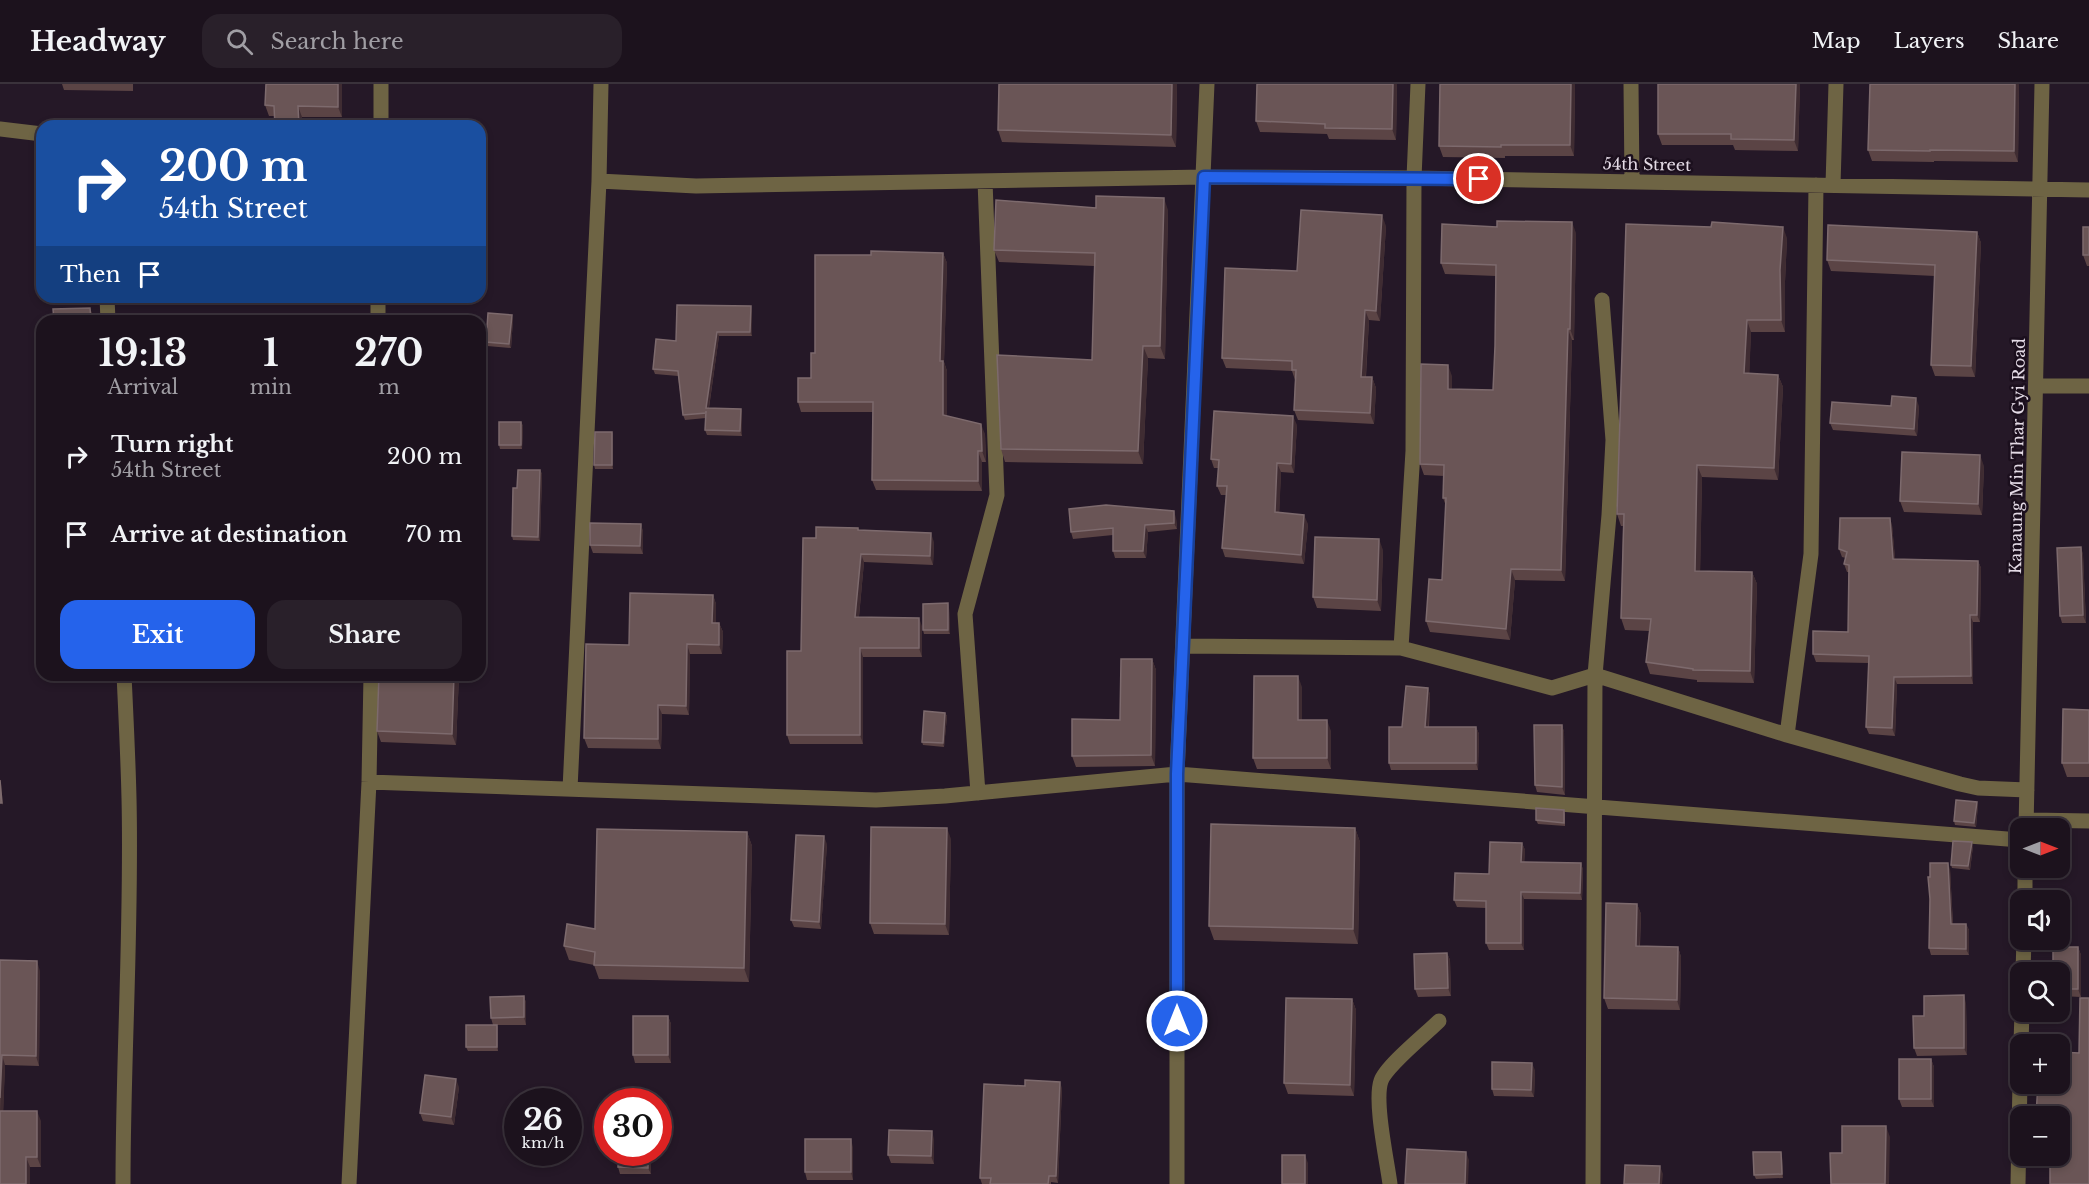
<!DOCTYPE html>
<meta charset="utf-8">
<style>
:root{--surface:#1c121d;--page:#29202a;--text:#f1f3f6;--muted:#a09ea4;--line:#3a323b;--accent:#2563eb}
body{margin:0;font-family:"Libre Baskerville",serif;background:var(--page);color:var(--text);height:100vh;display:flex;flex-direction:column;font-size:22px;white-space:nowrap}
*{box-sizing:border-box;margin:0}
p{font-size:20px;color:var(--muted)}
.icon{flex:none;width:33px;height:33px;fill:none;stroke:currentColor;stroke-width:2;stroke-linecap:round;stroke-linejoin:round}
.map{position:relative;flex:1;overflow:hidden}
.side{position:absolute;left:36px;top:231px;width:450px;height:366px;display:flex;flex-direction:column;background:var(--surface);border-radius:18px;box-shadow:0 3px 9px #0003,0 0 0 2px var(--line)}
.side>*{flex:none}
.hud{position:absolute;left:36px;top:36px;width:450px;height:183px;border-radius:18px;box-shadow:0 3px 9px #0003,0 0 0 2px var(--line);background:#1a4fa0;color:#fff;overflow:hidden}
.needle{width:39px;rotate:90deg}
.tools{position:absolute;left:2010px;top:734px;display:grid;gap:12px}
.tools a{display:grid;place-items:center;width:60px;height:60px;border-radius:12px;background:var(--surface);box-shadow:0 3px 9px #0003,0 0 0 2px var(--line);font-size:30px}
.speed{position:absolute;left:504px;top:1004px;display:flex;gap:12px;font-size:30px;font-weight:700;text-align:center}
.speed>*{display:grid;place-content:center;width:78px;height:78px;border-radius:50%;background:var(--surface);box-shadow:0 3px 9px #0003,0 0 0 2px var(--line);line-height:1}
.speed small{font-size:15px;font-weight:400}
.speed .limit{border:9px solid #d22;background:#fff;color:#111}
.pin{position:absolute;display:grid;place-items:center;width:51px;height:51px;color:#fff;margin:-26px;border:3px solid #fff;border-radius:50%;box-shadow:0 2px 6px #0007}
.me{position:absolute;width:66px;margin:-33px;rotate:0deg;stroke-linejoin:round;filter:drop-shadow(0 0 4px #0008)}
.turn{display:flex;align-items:center;gap:21px;height:126px;padding:0 24px;font-size:27px}
.turn .icon{width:78px;height:78px;stroke-width:2.5}
.turn b{display:block;font-size:42px;line-height:51px}
.then{display:flex;align-items:center;height:57px;padding:0 24px;background:#0003;gap:12px;font-size:22px}
.eta{display:flex;justify-content:space-evenly;align-items:center;height:102px;text-align:center}
.eta b{font-size:36px;font-weight:700;line-height:42px}
.action{display:flex;gap:12px;margin-top:auto;padding:12px 24px}
.action a{flex:1;height:69px;border-radius:18px;background:var(--accent);color:#fff;font-size:24px;font-weight:700;line-height:69px;text-align:center}
.action a+a{background:var(--page);color:var(--text)}
ul{padding:0;list-style:none}
li{display:flex;align-items:center;gap:18px;height:78px;padding:0 24px}
li div{flex:1}
li b{display:block;font-size:22px}
li em{font-style:normal}
header{display:flex;align-items:center;gap:36px;box-sizing:border-box;height:84px;padding:0 30px;background:var(--surface);border-bottom:2px solid var(--line)}
header strong{font-size:28px}
nav{display:flex;gap:33px;margin-inline-start:auto;font-size:21px}
.search{width:420px;height:54px;background:var(--page);display:flex;align-items:center;gap:15px;box-sizing:border-box;padding:0 21px;border-radius:18px;color:var(--muted);font-size:22px}
.map>svg:first-child{display:block}
.lines{fill:none;stroke-linecap:round;stroke-linejoin:round}
.minor{stroke:#6e6444;stroke-width:15}
.wall{fill:#5b4445}
.shaded-wall{fill:#3f2c32}
.building{fill:#6a5556;stroke:#7d6a6d;stroke-width:1.5}
.route-casing{stroke:#184099;stroke-width:15}
.route{stroke:#2563eb;stroke-width:10}
.labels{text-anchor:middle;stroke-width:5;stroke-linejoin:round;paint-order:stroke}
.street-label{font-size:16px;fill:#e4dbe6;stroke:#1b0f1d}
</style>
<header>
<strong>Headway</strong>
<div class="search"><svg class="icon" aria-label="search" viewBox="0 0 24 24"><circle cx="10" cy="10" r="6"/><path d="M15 15l6 6"/></svg>Search here</div>
<nav><a>Map</a><a>Layers</a><a>Share</a></nav>
</header>
<div class="map">
<svg width="2089" height="1100" viewBox="0 0 2089 1100">
<rect width="100%" height="100%" fill="#251827"/>
<g class="lines">
<!-- minor -->
<path class="minor" d="M1631,0l1,98
M381,42v-42
M0,45l42,5
M599,97l97,5 508,-9 210,1 675,12
M1833,101l3,-101
M107,213l1,24
M378,237v-24
M2037,302h52
M1183,562l218,2 151,40 43,-13 192,60 173,49 18,4 49,2
M1401,564l12,-197 1,-273 4,-94
M1787,651l24,-181 5,-369
M369,698l507,18 69,-4 232,-22 843,66
M570,705l29,-608 2,-97
M978,709l-13,-179 32,-119 -12,-314
M2026,736l63,1
M2026,744l16,-744
M2025,816v-33
M2023,888l1,-33
M2021,960l1,-33
M123,1100c0,-129 9,-258 6,-386 -1,-41 -3,-82 -5,-123
M349,1100l20,-402 2,-107
M1177,1100v-410l30,-690
M1390,1100c-3,-23 -16,-83 -9,-103 5,-15 45,-47 58,-60
M1593,1100l2,-509 14,-160 4,-75 -11,-140
M2018,1100l2,-102"/>
</g>
<!-- wall -->
<path class="wall" d="M62,0h71v7l-69,-1z
M342,0v33h-40v9h-27l-1,-10h-5l-4,-11z
M999,0h178l-1,63 -174,-5 -4,-12z
M1257,0h140l-1,56 -67,-1 -2,-5 -67,-2 -4,-11z
M1440,0h135l-1,72h-69v2l-62,-1 -4,-11z
M1658,0h142l-2,67 -63,-1 -2,-5h-71l-4,-11z
M2019,0l-1,78 -84,-1v1l-62,-1 -4,-11z
M1096,124l72,2 -3,149 -17,-1 -5,106 -138,-2 -4,-13 91,-89 2,-94 -95,-4 -5,-12z
M1386,142l-6,95 -11,-1 -3,57h6l4,11 -2,36 -76,-4 -4,-10 1,-30 -3,-9 -66,-3 -4,-10 75,-87z
M2089,143v39h-2l-4,-11z
M1977,148l4,11 -6,134 -40,-1 -4,-11 4,-89 -104,-5 -4,-11z
M1576,149l-2,107h-2l-7,241 -50,-1 -5,60 -80,-8 -4,-11 16,-41 4,-74 -3,-8 1,-22 -20,-1 -4,-11 32,-88v14h41l2,-44 1,-70 -51,-2 -4,-11z
M1787,154l-2,44v50h-34l-2,42 29,1 5,12 -5,93 -76,-3 -2,94 52,1 5,12 -3,99 -57,-1v-2l-47,-6 -4,-12 3,-31 -24,-1 -4,-12 2,-92h-2l-4,-12z
M943,169l4,10 -3,99 3,9v45l38,18 1,28h-4v29l-106,-1 -4,-10 1,-68h-72l-3,-10 13,-24 4,-25 56,-98z
M752,227v25h-33l-10,72 32,1 1,5v22l-35,-1 -2,-5 1,-12 -21,2 -2,-5 -5,-39 -23,-2 -2,-5 23,-28z
M513,235l-2,29 -24,-2 -1,-4z
M1891,322h28l-2,30 -84,-6 -3,-7z
M521,338l2,4 -1,23h-22l-1,-4z
M1297,341l-3,48 -13,-1 -2,41 29,11 -4,40 -79,-7 -3,-9 4,-53h-5l-4,-9 2,-18h-5l-3,-9z
M612,348l1,4v33h-18l-1,-4z
M1984,382l-2,49 -78,-3 -4,-11z
M540,386l2,4 -2,67 -27,-1 -1,-4 5,-48z
M1176,434l1,11 -29,3 -2,26h-31l-2,-7v-16l-40,4 -2,-7z
M641,440l2,8v22l-50,-1 -3,-8z
M1892,441l3,35 83,1 3,7 -1,54h-7v62h-76l-2,52 -26,-2 -3,-7 3,-64 -53,-1 -3,-8 35,-22 1,-60h-2l-3,-8 2,-6 -4,-1 -3,-8z
M858,444l1,2 75,12 -1,23 -69,-3 -5,55 63,9v31h-59v87h-73l-3,-9 14,-84 15,-113z
M2081,463l2,8 3,68h-24l-2,-7z
M1383,466l-2,61 -64,-3 -4,-11z
M713,511l3,9v19h3l4,9 -1,22h-32l-1,61 -27,-1 -1,35 -73,-1 -4,-10 45,-93z
M949,523l1,27h-26l-1,-4z
M1152,575l4,11 -1,96 -79,1 -4,-11 48,-36z
M459,591l-3,70 -75,-3 -4,-11z
M1302,603v33l29,11v38h-74l-4,-11z
M1428,604l2,7 -1,32h47l3,7 -1,36h-87l-2,-7 13,-36z
M2089,626v67h-22l-5,-14z
M945,629l2,3 -3,31 -21,-2 -1,-3z
M1562,641l2,7 1,63 -28,-3 -2,-7z
M1978,721l-2,22 -21,-2 -1,-4z
M1564,726l1,4v12l-27,-2 -2,-4z
M1355,744l5,14 -2,102 -144,-4 -5,-14z
M747,748l5,14 -3,136 -150,-3 -5,-14 -25,-5 -5,-14 31,-17z
M951,755l-2,96 -75,-1 -4,-11z
M1522,759l3,7 -1,12 57,1 2,7 -1,30 -58,-1v51h-35l-3,-7v-35l-29,-1 -3,-7 35,-26z
M827,760l-6,85 -27,-2 -3,-7z
M1973,762l-3,24 -18,-2 -1,-3z
M1950,785l3,55h13l3,6v25h-38l-2,-7 1,-71z
M1637,820l4,10 -1,32 38,1 3,10 -1,53 -72,-1 -4,-11z
M2078,863l3,8v42l-21,-1v-24z
M1447,869l3,7 1,36 -33,1 -3,-8z
M0,876l40,11 -1,95 -34,-1 -2,46 38,10v46h-11v17h-30z
M524,912l2,7v22h-29l1,4v22h-30l-2,-4 27,-22 -2,-7z
M1352,915l4,11 -2,86 -66,-2 -4,-11z
M1966,919l1,52 -50,1 -3,-8 10,-32z
M668,932l3,8v39h-36l-2,-8z
M1931,975l3,8v40h-32l-3,-8z
M1535,986l-1,27 -40,-1 -2,-7z
M459,1003l-5,38 -31,-4 -3,-8z
M1062,1004l-4,95 -7,-1v2h-69l-2,-6z
M934,1055v25l-43,-1 -3,-8z
M853,1063v33h-46l-2,-8z
M650,1068l1,22h-31l-2,-7z
M1781,1068l1,4 1,22 -27,1 -2,-4z"/>
<!-- shaded-wall -->
<path class="shaded-wall" d="M338,0h4v33l-4,-10z
M1172,0h5l-1,63 -5,-12z
M1393,0h4l-1,56 -4,-11z
M1571,0h4l-1,72 -4,-11z
M1796,0h4l-2,67 -4,-11z
M2015,0h4l-1,78 -4,-11z
M298,22l4,11v9h-3z
M1164,114l4,12 -3,149 -5,-13z
M1382,131l4,11 -6,95 -4,-10z
M1572,138l4,11 -2,107 -4,-11z
M1783,143l4,11 -2,44v50l-4,-12 -1,-50z
M1977,148l4,11 -6,134 -4,-11z
M943,169l4,10 -3,99 3,9v55l-4,-11 -3,-54z
M751,222l1,5v25l-2,-4z
M90,224l3,7v6h-2z
M1365,226l4,10 -4,67 -4,-10z
M512,231l1,4 -2,29 -2,-4z
M1747,236l4,12 -2,53 -5,-12z
M1568,245l4,11 -7,241 -4,-11z
M717,248l2,4 -11,77 -2,-5z
M1143,262l5,12 -5,106 -5,-13z
M1448,281l4,11v24l-4,-11z
M1778,291l5,12 -5,93 -4,-12z
M1372,293l4,11 -2,36 -4,-11z
M1916,314l3,8 -2,30 -3,-7z
M741,325l1,5v22l-2,-5z
M1293,332l4,9 -3,48 -3,-9z
M521,338l2,4 -1,23 -1,-4z
M981,340l4,10 1,28 -4,-11z
M612,348l1,4v33l-1,-4z
M978,367l4,11v29l-4,-10z
M1980,371l4,11 -2,49 -4,-11z
M1277,379l4,9 -2,49 -4,-9z
M1697,381l5,12 -2,105 -5,-11z
M540,386l2,4 -2,67 -2,-4z
M1174,427l2,7 1,11 -3,-6z
M1304,431l4,9 -4,40 -3,-9z
M1890,434l2,7 4,42 -3,-8z
M641,440l2,8v22l-3,-8z
M1145,441l3,7 -2,26 -3,-7z
M931,449l3,9 -1,23 -3,-9z
M1379,455l4,11 -2,61 -4,-11z
M2081,463l2,8 3,68 -3,-8z
M861,470l3,8 -6,64 -3,-9z
M1978,477l3,7 -1,54 -3,-7z
M1511,485l4,11 -5,60 -4,-11z
M1752,488l5,12 -3,99 -4,-12z
M713,511l3,9v28l-4,-9z
M948,519l1,4 1,27 -2,-4z
M1970,531l3,7v62l-2,-8z
M919,534l3,8v31l-3,-9z
M719,539l4,9 -1,22 -3,-9z
M687,560l3,10 -1,61 -3,-9z
M860,564l3,9v87l-3,-9z
M1152,575l4,11 -1,96 -4,-11z
M454,591h5l-3,70 -4,-11z
M1298,592l4,11v44l-4,-11z
M1894,593l3,7 -2,52 -3,-8z
M1428,604l2,7 -2,39 -3,-7z
M658,621l4,9 -1,35 -3,-10z
M945,629l2,3 -3,31 -1,-4z
M1327,636l4,11v38l-4,-11z
M1562,641l2,7 1,63 -3,-8z
M1476,643l3,7 -1,36 -2,-7z
M0,695l1,4 2,23 -1,-3z
M1977,718l1,3 -2,22 -2,-4z
M947,744l4,11 -2,96 -4,-11z
M1355,744l5,14 -2,102 -5,-15z
M747,748l5,14 -3,136 -5,-14z
M824,752l3,8 -6,85 -2,-7z
M1972,758l1,4 -3,24 -2,-4z
M1522,759l3,7 -1,19 -3,-7z
M1581,779l2,7 -1,30 -2,-7z
M1948,779l2,6 3,61 -2,-6z
M1521,808l3,7v51l-3,-7z
M1637,820l4,10 -2,42 -3,-10z
M1966,840l3,6v25l-3,-6z
M1678,863l3,10 -1,53 -3,-10z
M2078,863l3,8v42l-3,-8z
M1447,869l3,7 1,36 -3,-8z
M37,877l3,10 -1,95 -3,-10z
M1964,911l2,8 1,52 -3,-7z
M524,912l2,7v22l-2,-8z
M1352,915l4,11 -2,86 -4,-11z
M668,932l3,8v39l-3,-8z
M497,941l1,4v22l-1,-4z
M2,971l3,10 -2,56 -3,-9z
M1931,975l3,8v40l-3,-8z
M1532,979l3,7 -1,27 -3,-7z
M456,995l3,8 -5,38 -3,-8z
M1060,998l2,6 -4,95 -2,-7z
M37,1027l4,10v46l-4,-10z
M1886,1042l4,11 -1,47h-4z
M932,1047l2,8v25l-3,-8z
M851,1055l2,8v33l-2,-8z
M648,1068h2l1,22 -3,-6z
M1466,1068l3,8 -1,24h-3z
M1781,1068l1,4 1,22 -1,-4z
M1305,1071l3,8v21h-3z
M26,1073l4,10v17h-4z
M1660,1082l3,8 -1,10h-3z"/>
<!-- building -->
<path class="building" d="M266,0h72v23l-40,-1 1,20h-24l-1,-20 -9,-1z
M999,0h173l-1,51 -173,-5z
M1257,0h136l-1,45 -67,-1v-4l-69,-3z
M1440,0h131l-1,61h-69v2l-62,-1z
M1658,0h138l-2,56 -63,-1v-5h-73z
M1870,0h145l-1,67 -84,-1v1l-62,-1z
M1096,112l68,2 -4,148h-17l-5,105 -137,-2 -4,-94 95,5 3,-107 -101,-3 2,-50 100,8z
M1301,126l81,5 -6,96 -11,-1 -4,67h11l-2,36 -76,-3 2,-40h-4v-9l-70,-3 3,-90 72,3z
M1497,137l75,1 -2,107h-2l-7,241 -50,-1 -5,60 -80,-8 3,-42 13,1 4,-82h-3l1,-33 -24,-1 1,-100 27,1v24l45,1 2,-44 1,-81 -55,-2 1,-39 55,3z
M1712,138l71,5 -3,43 1,50h-34l-3,53 34,2 -4,93 -77,-3 -2,106 57,1 -2,99 -57,-1v-1l-47,-7 5,-43 -30,-1 3,-104h-7l9,-290 85,3z
M1828,141l149,7 -6,134 -40,-1 4,-100 -108,-5z
M2083,143h6v28h-6z
M871,167l72,2 -3,108h3v54l38,9 1,27h-4v30l-106,-1 1,-78h-75v-24h13v-25h4v-98h56z
M677,221l74,1 -1,26h-33l-11,76 35,1 -1,22 -35,-1 1,-19v2l-23,2 -5,-44 -25,-2 3,-30 20,2z
M90,224l1,13h-37l-1,-12z
M488,229l24,2 -3,29 -23,-2z
M1892,312l24,2 -2,31 -84,-6 2,-21 59,4z
M1214,327l79,5 -2,48 -14,-1 -2,49 29,3 -3,40 -79,-7 5,-62h-10l2,-26 -8,-1z
M499,338h22v23h-22z
M595,348h17v33h-18z
M1902,368l78,3 -2,49 -78,-3z
M518,386h22l-2,67 -26,-1 1,-48h4z
M1106,421l68,6v12l-29,2 -2,26h-30v-23l-42,4 -2,-23z
M1840,434h50l3,41 85,2 -1,54h-7l1,61 -77,1 -2,51 -26,-1 3,-71 -56,-2v-23l35,1 1,-67 -5,-1 3,-12 -8,-3z
M590,439l51,1 -1,22 -50,-1z
M816,443l42,1v2l73,3 -1,23 -69,-2 -6,63 64,1v30h-59v87h-73v-84h14l2,-113h13z
M1315,453l64,2 -2,61 -64,-3z
M2081,463l2,68 -23,1 -3,-68z
M630,509l83,2 -1,28h7v22l-32,-1 -1,62 -28,-1v34l-74,-1 2,-94 43,1z
M948,519v27h-25v-26z
M1121,575h31l-1,96 -79,1v-37l48,1z
M379,591h75l-2,59 -75,-3z
M1254,592h44v44h29v38h-74z
M1406,602l22,2 -3,39h51v36h-87v-36h13z
M2063,625l26,1v53h-27z
M924,627l21,2 -2,30 -21,-1z
M1534,641h28v62l-27,-2z
M0,696l2,23h-2z
M1956,716l21,2 -3,21 -20,-2z
M1536,724l28,2v13l-28,-3z
M1211,740l144,4 -2,101 -144,-3z
M871,743l76,1 -2,96 -75,-1z
M597,745l150,3 -3,136 -150,-3 1,-13 -31,-6 3,-22 28,5z
M796,751l28,1 -5,86 -28,-2z
M1953,757l19,1 -4,24 -17,-1z
M1490,758l32,1 -1,19 60,1 -1,30 -59,-1v51h-35v-42l-32,-1 1,-27 34,1z
M1930,779h18l3,61h15v25l-37,-1 1,-49 -2,-22h2z
M1606,819l31,1 -1,42 42,1 -1,53 -73,-2z
M2053,863h25v42h-18v-17h-7z
M1447,869l1,35 -33,1 -1,-35z
M0,876l37,1 -1,95 -34,-1 -2,43z
M1964,911v53h-50l-1,-32h11v-20z
M524,912v21l-33,1 -1,-21z
M1286,914l66,1 -2,86 -66,-2z
M2080,914h9v186h-39v-29h10v-39h-24l2,-33h22v-31l19,1z
M633,932h35v39h-35z
M466,941h31v22h-31z
M1899,975h32v40h-32z
M1492,978l40,1 -1,27 -39,-1z
M425,991l31,4 -5,38 -31,-4z
M1025,996l35,2 -4,94h-7l-1,8h-58l1,-6h-11l4,-94 41,2z
M0,1027h37v46h-11v27h-26z
M1842,1042h44l-1,58h-54l-1,-31h12z
M889,1046l43,1 -1,25 -43,-1z
M805,1055h46v33h-46z
M1407,1065l59,3 -1,32h-60z
M619,1068h29v16l-30,-1z
M1753,1068h28l1,22 -28,1z
M1282,1071h23v29h-23z
M1625,1081l35,1 -1,18h-35z"/>
<g class="lines">
<defs>
<path id="route" d="M1177,937v-247l27,-597 275,2"/>
</defs>
<!-- route casing -->
<use href="#route" class="route-casing"/>
<!-- route -->
<use href="#route" class="route"/>
</g>
<g class="labels">
<!-- street labels -->
<g class="street-label">
<text transform="translate(1647 80) rotate(1)" y="6">54th Street</text>
<text transform="translate(2017 372) rotate(-89)" y="6">Kanaung Min Thar Gyi Road</text>
</g>
</g>
</svg>
<div class="tools">
<a><svg class="needle" viewBox="-14 -14 28 28"><path d="M0-13l5 13h-10z" fill="#e53935"/><path d="M0 13l5-13h-10z" fill="#a09ea4"/></svg></a>
<a><svg class="icon" aria-label="sound" viewBox="0 0 24 24"><path d="M4 9h4l5-4v14l-5-4H4zM17 9q2 3 0 6"/></svg></a>
<a><svg class="icon" aria-label="search" viewBox="0 0 24 24"><circle cx="10" cy="10" r="6"/><path d="M15 15l6 6"/></svg></a>
<a>+</a>
<a>−</a>
</div>
<div class="speed"><div>26<small>km/h</small></div><div class="limit">30</div></div>
<div class="pin" style="left:1479px;top:95px;background:#d93025"><svg class="icon" aria-label="arrive" viewBox="0 0 24 24"><path d="M6 21V4h12l-3 4 3 4H6"/></svg></div>
<svg class="me" style="left:1177px;top:937px" viewBox="-20 -20 40 40"><circle r="17" fill="#2563eb" stroke="#fff" stroke-width="3"/><path d="M0-11L8 9 0 5-8 9z" fill="#fff"/></svg>
<div class="hud">
<div class="turn"><svg class="icon" aria-label="right" viewBox="0 0 24 24"><path d="M7 20v-9h11M14 6l5 5-5 5"/></svg><div><b>200 m</b>54th Street</div></div>
<div class="then">Then<svg class="icon" aria-label="arrive" viewBox="0 0 24 24"><path d="M6 21V4h12l-3 4 3 4H6"/></svg></div>
</div>
<section class="side">
<div class="eta">
<div><b>19:13</b><p>Arrival</p></div>
<div><b>1</b><p>min</p></div>
<div><b>270</b><p>m</p></div>
</div>
<ul>
<li><svg class="icon" aria-label="right" viewBox="0 0 24 24"><path d="M7 20v-9h11M14 6l5 5-5 5"/></svg><div><b>Turn right</b><p>54th Street</p></div><em>200 m</em></li>
<li><svg class="icon" aria-label="arrive" viewBox="0 0 24 24"><path d="M6 21V4h12l-3 4 3 4H6"/></svg><div><b>Arrive at destination</b></div><em>70 m</em></li>
</ul>
<div class="action"><a>Exit</a><a>Share</a></div>
</section>
</div>
